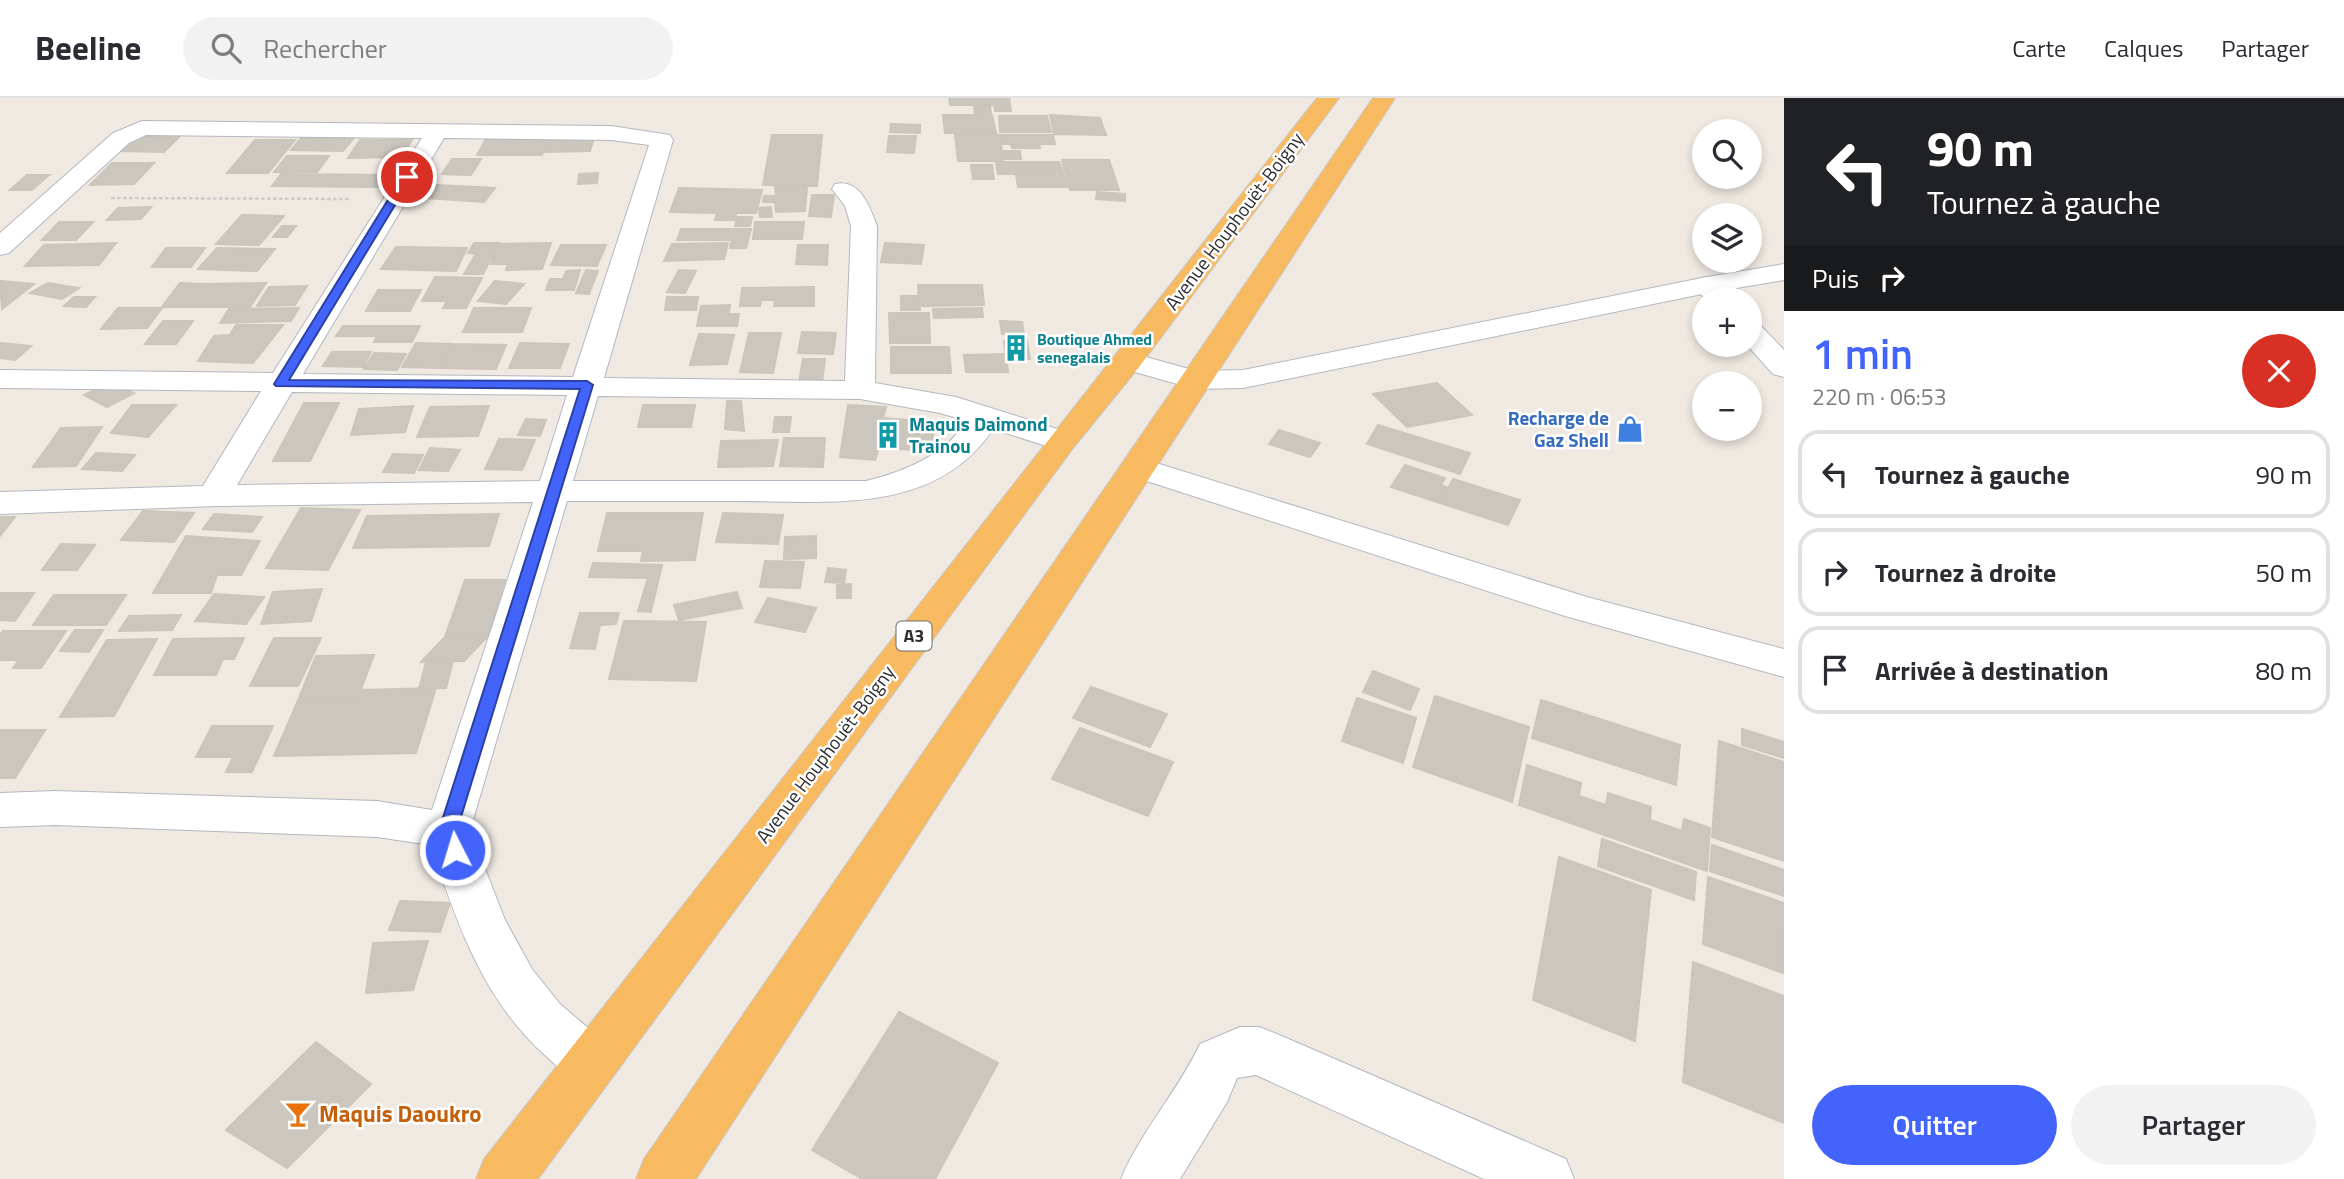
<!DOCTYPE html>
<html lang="fr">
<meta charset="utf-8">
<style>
:root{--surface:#fff;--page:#f2f2f3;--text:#2b2b33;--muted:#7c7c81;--line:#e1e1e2;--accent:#4264fb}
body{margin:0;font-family:"Titillium Web",sans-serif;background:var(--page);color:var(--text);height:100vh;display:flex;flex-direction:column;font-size:26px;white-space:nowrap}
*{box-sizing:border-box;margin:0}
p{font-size:23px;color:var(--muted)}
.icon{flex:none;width:38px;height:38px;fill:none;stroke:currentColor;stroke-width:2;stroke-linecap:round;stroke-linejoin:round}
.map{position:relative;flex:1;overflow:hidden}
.details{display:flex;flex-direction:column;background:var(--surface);width:560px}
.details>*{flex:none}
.hud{background:#202124;color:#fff;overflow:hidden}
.buttons{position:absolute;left:1692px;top:21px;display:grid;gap:14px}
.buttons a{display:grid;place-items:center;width:70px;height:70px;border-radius:50%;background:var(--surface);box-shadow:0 4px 10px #0003;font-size:35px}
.pin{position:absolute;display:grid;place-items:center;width:60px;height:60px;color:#fff;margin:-30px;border:4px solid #fff;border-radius:50%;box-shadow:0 2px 7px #0007}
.me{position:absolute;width:77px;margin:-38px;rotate:355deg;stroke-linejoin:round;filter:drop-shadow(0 0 5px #0008)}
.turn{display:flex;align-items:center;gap:24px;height:147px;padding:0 28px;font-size:32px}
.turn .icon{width:91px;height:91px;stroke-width:2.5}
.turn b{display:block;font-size:49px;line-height:60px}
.then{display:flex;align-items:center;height:66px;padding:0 28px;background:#0003;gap:14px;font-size:26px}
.round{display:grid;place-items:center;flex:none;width:74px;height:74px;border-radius:37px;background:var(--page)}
.head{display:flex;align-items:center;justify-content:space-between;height:119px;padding:0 28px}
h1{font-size:42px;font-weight:600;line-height:52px;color:var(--accent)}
.action{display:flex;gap:14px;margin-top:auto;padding:14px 28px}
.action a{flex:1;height:80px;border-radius:42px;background:var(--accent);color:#fff;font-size:28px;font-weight:600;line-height:80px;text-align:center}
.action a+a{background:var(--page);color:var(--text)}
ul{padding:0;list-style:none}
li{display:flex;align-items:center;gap:21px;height:88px;margin:0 14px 10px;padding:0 14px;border:4px solid var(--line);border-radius:21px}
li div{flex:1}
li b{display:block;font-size:26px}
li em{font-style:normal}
header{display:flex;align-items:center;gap:42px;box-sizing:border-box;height:98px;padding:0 35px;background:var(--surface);border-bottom:2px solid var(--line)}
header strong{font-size:33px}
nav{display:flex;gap:38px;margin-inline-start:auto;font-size:24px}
.search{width:490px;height:63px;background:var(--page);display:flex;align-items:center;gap:18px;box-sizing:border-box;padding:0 24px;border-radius:38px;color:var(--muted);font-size:26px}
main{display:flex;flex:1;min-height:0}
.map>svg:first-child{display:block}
.building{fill:#cbc7bf;stroke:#cbc5ba;stroke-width:2}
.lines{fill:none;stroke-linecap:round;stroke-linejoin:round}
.minor-casing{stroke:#b4b7c1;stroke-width:2}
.secondary-casing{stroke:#b4b7c1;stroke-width:2}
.trunk-casing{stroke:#c9c9c9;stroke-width:2}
.path{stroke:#c9c9c9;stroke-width:2.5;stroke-dasharray:3.5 2.5;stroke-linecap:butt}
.minor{fill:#fff;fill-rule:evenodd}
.secondary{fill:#fff;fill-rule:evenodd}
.trunk{fill:#f8ba60;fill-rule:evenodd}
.route{fill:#4264fb;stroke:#2b41a3;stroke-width:2}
.labels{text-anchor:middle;stroke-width:5;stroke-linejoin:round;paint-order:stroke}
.far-culture-label{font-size:16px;font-weight:bold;fill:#0d838f;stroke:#fff;text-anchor:start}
.shield{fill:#fff;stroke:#6d6d6d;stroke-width:2}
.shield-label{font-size:18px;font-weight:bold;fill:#2e2e2e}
.street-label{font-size:19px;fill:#2e2e2e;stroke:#fff}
.shop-label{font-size:19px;font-weight:bold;fill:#366cbe;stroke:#fff;text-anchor:end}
.culture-label{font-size:19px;font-weight:bold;fill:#0d838f;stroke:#fff;text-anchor:start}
.near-food-label{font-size:23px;font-weight:bold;fill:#c56008;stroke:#fff;text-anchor:start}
</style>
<header>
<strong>Beeline</strong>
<div class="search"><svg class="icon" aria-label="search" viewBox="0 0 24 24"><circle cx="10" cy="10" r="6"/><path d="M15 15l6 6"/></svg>Rechercher</div>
<nav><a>Carte</a><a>Calques</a><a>Partager</a></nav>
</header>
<main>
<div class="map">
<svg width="1784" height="1081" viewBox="0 0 1784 1081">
<rect width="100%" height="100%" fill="#efe9e1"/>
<!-- building -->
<path class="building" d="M949,0h44l1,7h-44z
M993,0h16l2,13h-16z
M974,7l16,1 1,9h-16z
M943,17h49l4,18h-51z
M1050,17l50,3 6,17 -52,-1z
M999,18h48l4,16h-51z
M891,26l29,1v8l-30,-1z
M144,33h41l-21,21 -42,-1z
M772,37h50l-5,51 -54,-1z
M955,37h50l2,9h-6l2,17h-45z
M1005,37h48l2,9h-48z
M889,38h27l-2,17 -27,-1z
M301,40l52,1 -10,12 -52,-1z
M594,40l-4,13 -46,1 5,-13z
M486,41h63l-7,16h-65z
M255,42h40l-27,33h-41z
M360,42h52l-11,17 -53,1z
M1011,46h28l1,4h-28z
M1003,53h17l1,8h-17z
M287,58h42l-12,16h-43z
M452,61h29l-10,16 -29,-1z
M1062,62h47l10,30h-49z
M996,64h63l3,7h-47v5h-17z
M112,65h42l-20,21 -44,1z
M971,67h21l2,14h-21z
M1015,71h47l5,18h-49z
M598,75l-1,10 -19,1 1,-10z
M281,76l105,1 -8,12 -106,-1z
M27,77h22l-17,15h-22z
M436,87l59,3 -11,14 -60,-4z
M775,88l32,1 -2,24 -29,1 -1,-10h-12l1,-6h12z
M679,90l83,2 -6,23h-20l-1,7h-20l2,-7 -47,-1z
M1097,94l28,2v7l-29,-2z
M812,97h22l-3,22 -22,-1z
M151,109l-10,12 -34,1 11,-12z
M771,109l1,10h-12l-1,-9z
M242,117l42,1 -25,29 -43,-1z
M737,119h15l-2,9h-15z
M59,124h34l-17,18h-34z
M755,124h49l-2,17h-49z
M282,128h14l-9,11h-14z
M681,131h70l-5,19h-16l2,-8h-55z
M116,145l-17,22 -74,1 19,-21z
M474,145h25l-16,31h-19l12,-20 -8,-1z
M551,145l-9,26 -36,1 2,-6h-17l8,-20z
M728,145l-4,16 -60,2 8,-17z
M885,145l39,2 -3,19 -40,-2z
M561,147h45l-9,21 -46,-1z
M798,147h30l-1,20 -31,-1z
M396,149l71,1 -11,23 -75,-2z
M166,150h39l-14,19h-39z
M217,150l58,1 -18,22 -59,-2z
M580,172l-6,20h-28l4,-11h13l3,-8z
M586,172l12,1 -9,23 -13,-1z
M679,172l17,1 -11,22 -18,-1z
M435,179l47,1 -16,30h-23l4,-7h-25z
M495,183l29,3 -18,20 -28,-3z
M0,184l1,-1 33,3 -32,25z
M48,185l31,5 -17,11 -32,-6z
M180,185l20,1 66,-1 -16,24h-88z
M918,187h64l2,20 -65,1z
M307,188l-12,19 -38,1 12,-19z
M814,189v19h-40l1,-6h-14l-1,6h-20l2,-18z
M378,192h43l-11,21h-44z
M901,198h18l1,14h-19z
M74,199h21l-9,10 -22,-1z
M667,199h31l-2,13h-31z
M730,207l-1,9h10l-2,12h-40l4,-20z
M118,210h44l-15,20 -46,1z
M299,210l-8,13 -71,2 9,-14z
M474,210h57l-9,24h-59z
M982,210l1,9 -49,1 -1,-9z
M889,215h40l1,30h-40z
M163,223h30l-17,23h-31z
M1000,223l22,1 2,12h-22z
M236,227h47l-30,38 -55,-2 16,-25 16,-1z
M343,228h77l-8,16h-38l3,-6h-41z
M802,234l34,1 -3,21 -35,-1z
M749,235h32l-8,40 -33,-1z
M699,236l35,1 -7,29 -37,1z
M1004,243h23l3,18h-24z
M0,245l31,3 -16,14 -15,-2z
M416,245l36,1 -12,24 -38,-1z
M520,245l49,1 -9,24h-51z
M452,246l54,1 -10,24 -56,-1z
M891,249h58l2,26h-60z
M332,254h39l-8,15 -40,-1z
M374,255l32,1 -9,16 -33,-1z
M1006,256l2,18h-42l-2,-17z
M803,261h22l-3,24 -23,-1z
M111,284l23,11 -27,14 -23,-12z
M1437,285l35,32 -65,12 -34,-33z
M727,303h14l3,30 -19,-2z
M304,305h35l-29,58h-37z
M132,307h44l-28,32 -37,-4z
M643,307h52l-4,22h-53z
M848,307l38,2 -3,11 51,4 -2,29 -53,-3 -4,12 -35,-3z
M413,308l-8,26 -54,3 8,-26z
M489,308l-11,30 -61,1 13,-30z
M775,319h16l-2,15h-16z
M526,321l20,1 -6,16 -22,-1z
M1378,327l92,28 -10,21 -93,-30z
M102,329l-26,39 -43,1 28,-39z
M1279,332l41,13 -10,14 -41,-13z
M784,340h41l-2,29 -43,-1z
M499,341l36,1 -13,30 -37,-1z
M778,342l-5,26 -55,1 3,-26z
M430,350l30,2 -12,21 -29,-1z
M96,355l39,2 -13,16 -40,-2z
M393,356l30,1 -9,18 -31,-1z
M1405,367l40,13 -4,7 7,3 -8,15 -49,-16z
M1453,381l67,21 -12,25 -68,-22z
M301,410l59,2 -32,60 -62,-2z
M143,413l51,2 -20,29 -53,-2z
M607,415h96l-8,47 -54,1 2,-10h-45z
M723,415l60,2 -5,29 -62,-2z
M214,416l48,3 -10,15 -49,-3z
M499,416l-10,32 -136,2 14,-32z
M0,419h15l-15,19z
M186,438l74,5 -19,34h-24l-6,18h-58z
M816,438v22l-32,1 1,-22z
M61,446l34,1 -18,25h-35z
M765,463l39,1 -4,26 -40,-1z
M593,465l69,2 -11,47 -13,-1 10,-33 -59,-1z
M828,470l18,2 -2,13 -19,-1z
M465,482h40l-17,56 -43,1z
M851,486v14h-14v-13z
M322,491l-11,32 -50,3 12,-32z
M737,494l5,16 -63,12 -5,-15z
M0,495h34l-19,28 -15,-1z
M214,496l50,3 -18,27 -51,-3z
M54,497h72l-20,30h-73z
M768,500l48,10 -11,24 -50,-10z
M580,515h39l-3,11 -16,1 -5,24 -25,-1z
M181,517l-9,15 -53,1 10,-15z
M624,523l82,1 -10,59 -87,-2z
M75,532h28l-14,22 -29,-1z
M3,533h63l-25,37h-28l6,-8h-19v-25z
M488,538l-24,25 -43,1 24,-25z
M244,540l-10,21h-11l-7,16h-62l19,-36z
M274,540h47l-23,48h-48z
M157,541l-43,77 -54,1 47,-77z
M374,557l-16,42 -59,1 17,-42z
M453,563l-7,27 -27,1 7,-27z
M1373,573l46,18 -9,21 -47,-18z
M1091,589l76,27 -17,33 -77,-29z
M436,590l-20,65 -142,3 25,-58 59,-1 3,-7z
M1435,598l94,31 -17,75 -99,-35z
M1357,600l59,20 -13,45 -61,-22z
M1541,602l139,45 -4,40 -144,-47z
M212,628h61l-21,46h-26l7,-15h-37z
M1080,630l93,34 -25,54 -96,-37z
M1742,631l42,13v16l-42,-13z
M0,632h45l-30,48h-15z
M1719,643l65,21v99l-72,-24z
M1527,667l54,18 -2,13 27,9 2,-12 43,14 -1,13 32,11 2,-12 26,9 -3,43 -188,-66z
M1602,741l94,33 -2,28 -96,-34z
M1712,747l72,25v26l-74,-25z
M1559,759l92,33 -16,151 -102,-41z
M1708,779l76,26 -1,70 -80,-29z
M400,803l50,2 -10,29 -51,-2z
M428,843l-15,49 -47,3 7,-50z
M1693,864l91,34v127l-101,-41z
M899,914l99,51 -63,116h-73l-50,-29z
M316,944l55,42 -84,84 -61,-38z"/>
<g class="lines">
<defs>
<path id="minor" d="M142,23l469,5 59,9 3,5 -69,238 241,3 6,-155 -6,-20 -13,-17 3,-5c25,-6 35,23 42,42l-2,157 81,14 117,37 5,7 -5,7 -11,3 -69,-22c-58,87 -165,72 -255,72 -57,0 -114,0 -171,0l-97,329 35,90 27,49 28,35 49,42 8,17 -8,17 -18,7c-18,-7 -30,-17 -44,-30 -63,-55 -91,-135 -116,-212l-54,-8 -322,-12 -55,2v-34l55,-2 322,10 55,9 101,-308 -316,4 -217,8v-22l203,-6 58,-95 -261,-3v-18l273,3 149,-235 -276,-3 -17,8 -120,110 -9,2v-22l113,-100zM444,40l167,2 38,5 -76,232 -270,-3zM292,294l275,3 -27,86 -303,4zM598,298l262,3 80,14 27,8c-24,35 -61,50 -101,60h-293z
M1707,179l10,2 17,20h-29l-12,-14 4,-6z
M1750,224l10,3 24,25v27l-11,-3 -26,-29h3z
M1137,359l450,140 197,52v28l-219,-61 -440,-142 -5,-7 5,-7z
M1240,929h19l18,7 289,125 8,20h-90l-228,-104 -19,3 -10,24 -47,77h-59c20,-48 57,-88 79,-135z"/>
<path id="secondary" d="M1784,166v16l-77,13 -464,95 -48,1 -78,-22 -4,-6 4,-6 11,-3 68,19 47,-1 464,-93z"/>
<path id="trunk" d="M1317,0h22l-200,269 -66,81 -535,731h-62l8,-20z
M1373,0h22l-699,1081h-60l8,-20z"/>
</defs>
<!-- minor casing -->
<use href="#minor" class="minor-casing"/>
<!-- secondary casing -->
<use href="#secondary" class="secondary-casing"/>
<!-- trunk casing -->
<use href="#trunk" class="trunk-casing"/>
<!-- path -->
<path class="path" d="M111,100l240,1"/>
<!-- minor -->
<use href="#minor" class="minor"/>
<!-- secondary -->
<use href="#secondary" class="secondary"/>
<!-- trunk -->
<use href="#trunk" class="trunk"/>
</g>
<!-- route -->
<path class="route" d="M404,76l8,3 -123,203 298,1 6,4 -136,445 7,20 -2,5 -7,3 -7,-3 -9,-25 141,-441 -304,-3 -2,-2z"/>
<!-- icons -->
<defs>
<symbol id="building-bare" viewBox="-9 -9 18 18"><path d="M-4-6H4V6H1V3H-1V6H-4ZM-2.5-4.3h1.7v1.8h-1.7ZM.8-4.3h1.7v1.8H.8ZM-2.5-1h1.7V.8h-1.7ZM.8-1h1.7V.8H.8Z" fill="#0f9aa8" stroke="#fff" stroke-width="2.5" paint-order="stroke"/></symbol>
<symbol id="shop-bare" viewBox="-9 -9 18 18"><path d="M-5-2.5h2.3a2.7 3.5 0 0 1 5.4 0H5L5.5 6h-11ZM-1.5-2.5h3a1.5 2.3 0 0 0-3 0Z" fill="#3f7fe0" stroke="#fff" stroke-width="2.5" paint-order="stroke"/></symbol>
<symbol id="bar-bare" viewBox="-9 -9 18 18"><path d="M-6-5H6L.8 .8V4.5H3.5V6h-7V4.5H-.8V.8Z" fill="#e8710a" stroke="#fff" stroke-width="2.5" paint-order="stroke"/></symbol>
</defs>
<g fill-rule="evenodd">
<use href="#building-bare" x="997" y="231" width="38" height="38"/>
<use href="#shop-bare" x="1611" y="312" width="38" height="38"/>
<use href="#building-bare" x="869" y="318" width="38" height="38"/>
<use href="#bar-bare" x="279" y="997" width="38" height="38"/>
</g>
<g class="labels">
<!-- far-culture labels -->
<g class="far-culture-label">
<text x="1037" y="247">Boutique Ahmed<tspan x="1037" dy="18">senegalais</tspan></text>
</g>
<!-- shield labels -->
<rect class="shield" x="896.5" y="523.5" width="35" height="29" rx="5"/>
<g class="shield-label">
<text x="914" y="544">A3</text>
</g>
<!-- street labels -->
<g class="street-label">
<text transform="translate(1234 123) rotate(-53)" y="7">Avenue Houphouët-Boigny</text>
<text transform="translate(825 656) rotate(-53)" y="7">Avenue Houphouët-Boigny</text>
</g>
<!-- shop labels -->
<g class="shop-label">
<text x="1609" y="327">Recharge de<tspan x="1609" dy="22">Gaz Shell</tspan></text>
</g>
<!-- culture labels -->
<g class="culture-label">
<text x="909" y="333">Maquis Daimond<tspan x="909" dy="22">Trainou</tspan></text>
</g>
<!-- near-food labels -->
<g class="near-food-label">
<text x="319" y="1024">Maquis Daoukro</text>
</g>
</g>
</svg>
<div class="buttons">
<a><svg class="icon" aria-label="search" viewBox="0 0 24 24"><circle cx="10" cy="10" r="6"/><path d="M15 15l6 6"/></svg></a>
<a><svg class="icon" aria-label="layers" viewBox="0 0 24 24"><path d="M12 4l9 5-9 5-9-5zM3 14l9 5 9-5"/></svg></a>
<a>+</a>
<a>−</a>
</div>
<div class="pin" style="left:407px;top:79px;background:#d93025"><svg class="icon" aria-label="arrive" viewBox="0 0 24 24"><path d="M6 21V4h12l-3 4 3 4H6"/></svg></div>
<svg class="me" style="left:455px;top:752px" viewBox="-20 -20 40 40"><circle r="17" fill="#4264fb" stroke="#fff" stroke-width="3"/><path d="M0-11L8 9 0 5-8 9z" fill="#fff"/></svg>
</div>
<section class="details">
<div class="hud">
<div class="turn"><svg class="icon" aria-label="left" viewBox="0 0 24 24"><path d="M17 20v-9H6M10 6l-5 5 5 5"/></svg><div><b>90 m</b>Tournez à gauche</div></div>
<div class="then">Puis<svg class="icon" aria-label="right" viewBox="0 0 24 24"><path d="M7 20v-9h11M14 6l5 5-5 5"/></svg></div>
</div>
<div class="head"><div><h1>1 min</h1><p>220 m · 06:53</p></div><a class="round" style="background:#d93025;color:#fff"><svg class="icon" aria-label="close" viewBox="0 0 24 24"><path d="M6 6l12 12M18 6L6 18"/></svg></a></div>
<ul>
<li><svg class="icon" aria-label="left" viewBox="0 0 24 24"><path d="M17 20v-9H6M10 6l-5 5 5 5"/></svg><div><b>Tournez à gauche</b></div><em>90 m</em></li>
<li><svg class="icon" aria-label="right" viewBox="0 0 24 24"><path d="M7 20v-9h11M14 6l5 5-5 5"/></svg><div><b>Tournez à droite</b></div><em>50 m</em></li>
<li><svg class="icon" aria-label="arrive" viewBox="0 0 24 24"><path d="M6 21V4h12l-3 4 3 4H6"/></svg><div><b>Arrivée à destination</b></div><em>80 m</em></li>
</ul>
<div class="action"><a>Quitter</a><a>Partager</a></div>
</section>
</main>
